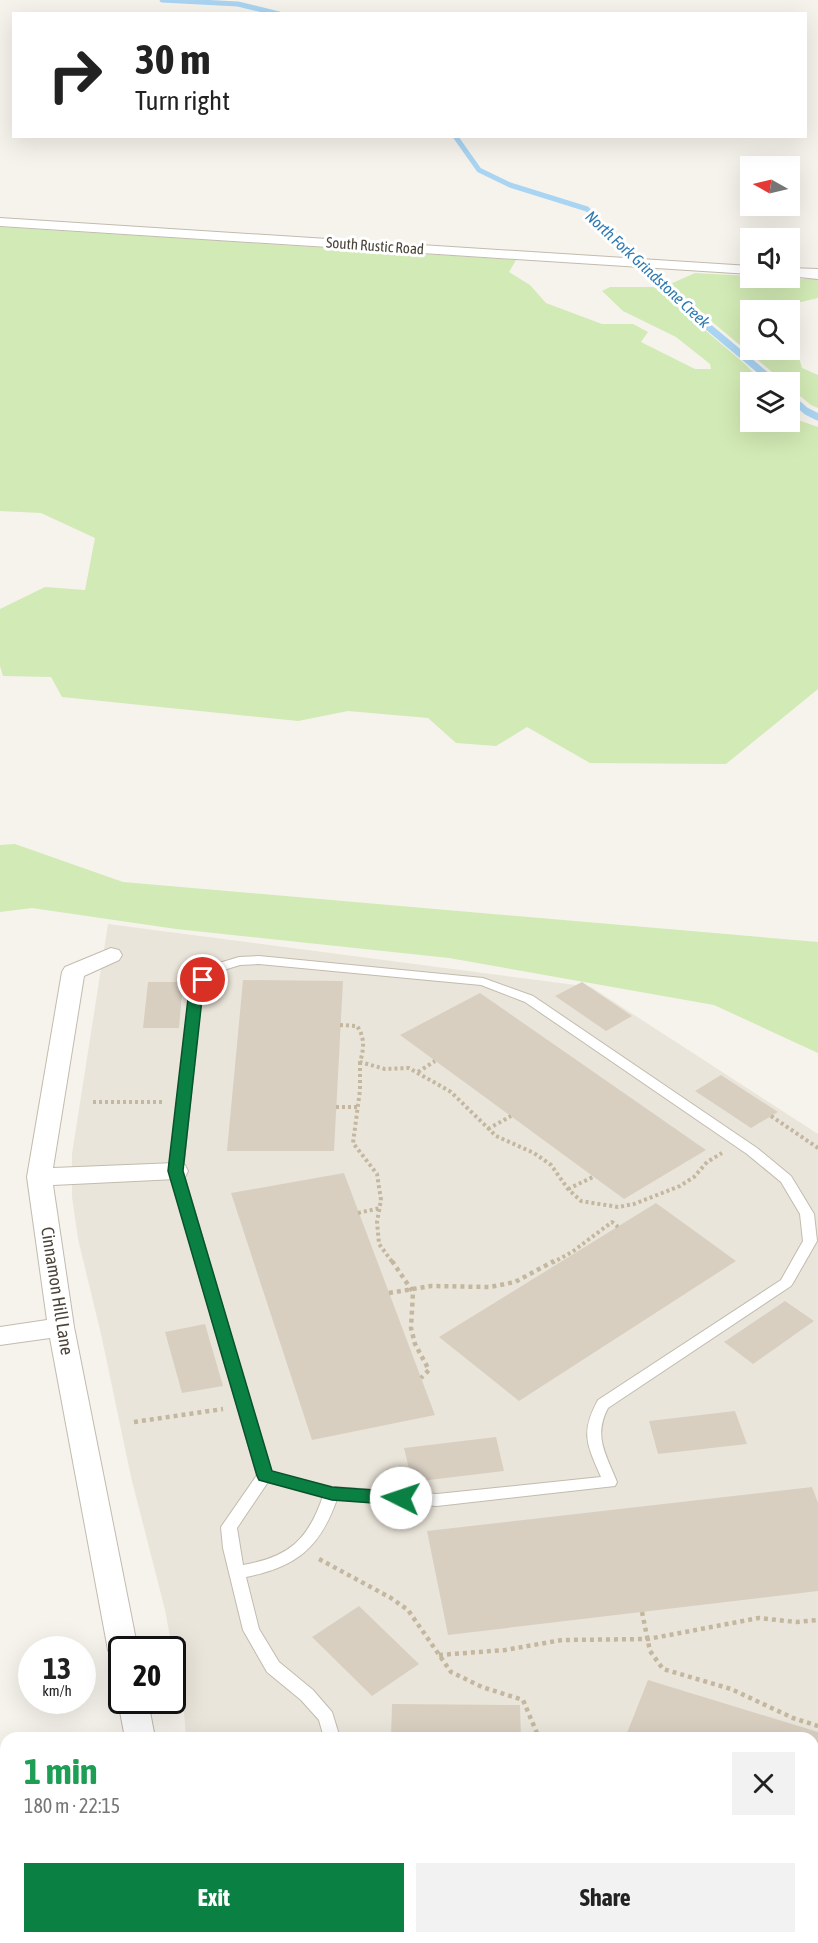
<!DOCTYPE html>
<meta charset="utf-8">
<style>
:root{--surface:#fff;--page:#f2f2f2;--text:#222;--muted:#767676;--accent:#0b8043}
body{margin:0;font-family:"Asap Condensed",sans-serif;background:var(--page);color:var(--text);height:100vh;display:flex;flex-direction:column;font-size:22px;white-space:nowrap}
*{box-sizing:border-box;margin:0}
p{font-size:20px;color:var(--muted)}
.icon{flex:none;width:33px;height:33px;fill:none;stroke:currentColor;stroke-width:2;stroke-linecap:round;stroke-linejoin:round}
.map{position:relative;flex:1;overflow:hidden}
.sheet{position:absolute;left:0px;top:1732px;width:819px;height:212px;display:flex;flex-direction:column;background:var(--surface);border-radius:18px 18px 0 0;box-shadow:0 6px 24px #0002}
.sheet>*{flex:none}
.top-card{position:absolute;left:12px;top:12px;width:795px;height:126px;border-radius:0px;box-shadow:0 6px 24px #0002;background:#fff;color:var(--text);overflow:hidden}
.needle{width:39px;rotate:278deg}
.tools{position:absolute;left:740px;top:156px;display:grid;gap:12px}
.tools a{display:grid;place-items:center;width:60px;height:60px;border-radius:0px;background:var(--surface);box-shadow:0 6px 24px #0002;font-size:30px}
.speed{position:absolute;left:18px;top:1636px;display:flex;gap:12px;font-size:30px;font-weight:700;text-align:center}
.speed>*{display:grid;place-content:center;width:78px;height:78px;border-radius:50%;background:var(--surface);box-shadow:0 6px 24px #0002;line-height:1}
.speed small{font-size:15px;font-weight:400}
.speed .limit{border:3px solid #111;border-radius:9px;background:#fff;color:#111}
.pin{position:absolute;display:grid;place-items:center;width:51px;height:51px;color:#fff;margin:-26px;border:3px solid #fff;border-radius:50%;box-shadow:0 2px 6px #0007}
.me{position:absolute;width:66px;margin:-33px;rotate:274deg;stroke-linejoin:round;filter:drop-shadow(0 0 4px #0008)}
.turn{display:flex;align-items:center;gap:21px;height:126px;padding:0 24px;font-size:27px}
.turn .icon{width:78px;height:78px;stroke-width:2.5}
.turn b{display:block;font-size:42px;line-height:51px}
.round{display:grid;place-items:center;flex:none;width:63px;height:63px;border-radius:0px;background:var(--page)}
.summary{display:flex;align-items:center;justify-content:space-between;height:102px;padding:0 24px}
h1{font-size:36px;font-weight:700;line-height:45px;color:#1e9e55}
.primary-button{display:flex;gap:12px;margin-top:auto;padding:12px 24px}
.primary-button a{flex:1;height:69px;border-radius:0px;background:var(--accent);color:#fff;font-size:24px;font-weight:700;line-height:69px;text-align:center}
.primary-button a+a{background:var(--page);color:var(--text)}
.map>svg:first-child{display:block}
.residential{fill:#eae5da}
.green{fill:#d2eab5}
.lines{fill:none;stroke-linecap:round;stroke-linejoin:round}
.stream-far1{stroke:#a9d4f2;stroke-width:5}
.stream{stroke:#a9d4f2;stroke-width:7}
.building{fill:#d8cfc1}
.service-casing{stroke:#c2bbae;stroke-width:2}
.minor-casing{stroke:#c2bbae;stroke-width:2}
.path-far1{stroke:#c4b79f;stroke-width:4;stroke-dasharray:3 3;stroke-linecap:butt}
.path{stroke:#c4b79f;stroke-width:4.5;stroke-dasharray:4 4;stroke-linecap:butt}
.service{fill:#fff;fill-rule:evenodd}
.minor{fill:#fff;fill-rule:evenodd}
.route{fill:#0b8043;stroke:#07532c;stroke-width:1.5}
.labels{text-anchor:middle;stroke-width:6;stroke-linejoin:round;paint-order:stroke}
.far-street-label{font-size:15px;fill:#4b4439;stroke:#fff}
.far-water-label{font-size:16px;font-style:italic;fill:#2e7ab2;stroke:#fff}
.street-label{font-size:18px;fill:#4b4439;stroke:#fff}
</style>
<div class="map">
<svg width="818" height="1943" viewBox="0 0 818 1943">
<rect width="100%" height="100%" fill="#f6f3ec"/>
<!-- residential -->
<path class="residential" d="M108,924l483,63 227,147v809h-644l1,-5h638v-200h-627l-2,-27 -19,-101 -34,-133 -30,-143 -23,-95 -6,-42v-43z"/>
<!-- green -->
<path class="green" d="M0,227l516,33 -7,12 21,13 16,18 56,21h31l15,8 -7,10 54,27h16l-1,-5 -34,-27 -53,-26 -21,-20 8,-4h44l91,77 17,18h-12v40h39v-9l6,6 23,8v262l-92,75 -136,-1 -63,-36 -31,19 -40,-3 -28,-25 -80,-7 -50,10 -236,-24 -11,-20 -48,-1 -3,-10v-57l45,-22 40,3 10,-52 -54,-25 -41,-2z
M695,273l55,3v2l68,1v19l-51,12h-17v40h39v-9l6,2 7,25 16,7v33l-7,-3 -22,-18v-5h-5l-116,-97z
M15,844l108,38 695,60v111l-104,-48 -265,-47 -273,-29 -144,-21 -32,4v-67z"/>
<g class="lines">
<!-- stream-far1 -->
<path class="stream-far1" d="M162,0l76,4 41,10
M455,136l24,34 31,15 77,24 82,84 33,28"/>
<!-- stream -->
<path class="stream" d="M700,320l74,62
M789,396l17,15 12,6"/>
</g>
<!-- building -->
<path class="building" d="M243,980l100,1 -9,170h-107z
M148,982h35l-4,46h-36z
M582,982l50,34 -26,15 -51,-35z
M480,993l226,157 -82,49 -224,-164z
M721,1075l57,37 -27,16 -56,-37z
M344,1173l91,242 -123,25 -81,-247z
M656,1203l80,58 -217,140 -80,-64z
M785,1301l29,20 -61,43 -29,-22z
M205,1324l18,62 -41,7 -17,-61z
M735,1411l12,33 -89,10 -9,-33z
M496,1437l8,34 -92,11 -8,-34z
M812,1487l6,16v88l-370,44 -21,-104z
M359,1606l60,58 -47,32 -60,-59z
M648,1680l170,52v135l-5,-2v-127h-188z
M392,1704l128,1 1,33h-130z
M387,1938h138v5h-138z
M703,1938h100l-2,5h-84z"/>
<g class="lines">
<defs>
<path id="service" d="M259,956l224,22 50,18 224,152 34,28 23,38 3,27 -24,42 -2,3 -183,122c-15,29 -2,46 9,74l-2,4 -178,20 -100,-7c-17,49 -41,68 -91,78l13,52 20,33 34,28 19,22 8,26h-16l-5,-18 -18,-20 -34,-28 -24,-42 -20,-82 -2,-21 36,-52 -88,-304 21,-181 16,-23 33,-10zM259,964l222,21 44,17 222,152 34,28 19,32 3,27 -22,39 -183,120c-18,33 -11,45 3,77l-164,17 -105,-7 -61,-15 -88,-301 19,-181 12,-17 26,-8zM268,1482l55,14c-15,44 -34,61 -80,69l-6,-37z
M313,1938h18v5h-18z"/>
<path id="minor" d="M0,218l750,48v8l-750,-48z
M789,268l29,1v10l-29,-3z
M111,948l8,2 3,5 -3,5 -35,16 -31,192 123,-5 9,2 3,6 -3,6 -9,2 -123,6 21,142 64,323h-16v11l-10,-3 -4,-8 -58,-312 -50,7v-18l47,-7 -20,-143 35,-205 3,-5z
M122,1694v7h26l7,37h-30l-7,-37z
M117,1938h32l-1,5h-32z"/>
</defs>
<!-- service casing -->
<use href="#service" class="service-casing"/>
<!-- minor casing -->
<use href="#minor" class="minor-casing"/>
<!-- path-far1 -->
<path class="path-far1" d="M340,1025l17,1c8,11 7,23 3,36l25,7 24,-1 42,24 45,44 38,17 17,12 17,24 13,12 37,6 16,-3 46,-18 14,-9 13,-15 15,-9
M360,1062v28l-7,53 24,31 4,26 -4,22 2,22 14,19
M418,1072l17,-11
M93,1102h69
M336,1107h22
M771,1116l47,32
M488,1129l23,-13
M568,1189l25,-12
M358,1213l22,-5
M552,1263l20,-11 40,-30 6,5"/>
<!-- path -->
<path class="path" d="M392,1261l21,31 -2,36 4,16 14,26 -8,8
M389,1293l42,-7 59,1 25,-5 39,-21
M134,1422l89,-13
M319,1559l72,39 17,12 43,62 31,15 41,13 16,38
M642,1612l8,39 13,18 68,20 62,29 25,8
M439,1655l66,-5 57,-10 86,-1 111,-21 37,4 22,-2
M543,1938l1,5"/>
<!-- service -->
<use href="#service" class="service"/>
<!-- minor -->
<use href="#minor" class="minor"/>
</g>
<!-- route -->
<path class="route" d="M203,976l7,4 -7,10 -20,181 89,300 60,16 69,5 6,2 2,4 -2,5 -6,2 -69,-5 -73,-20 -2,-4 -89,-305 21,-181 10,-13z"/>
<g class="labels">
<!-- far-street labels -->
<g class="far-street-label">
<text transform="translate(375 246) rotate(4)" y="5">South Rustic Road</text>
</g>
<!-- far-water labels -->
<g class="far-water-label">
<text transform="translate(648 269) rotate(43)" y="6">North Fork Grindstone Creek</text>
</g>
<!-- street labels -->
<g class="street-label">
<text transform="translate(57 1291) rotate(81)" y="6">Cinnamon Hill Lane</text>
</g>
</g>
</svg>
<div class="tools">
<a><svg class="needle" viewBox="-14 -14 28 28"><path d="M0-13l5 13h-10z" fill="#e53935"/><path d="M0 13l5-13h-10z" fill="#767676"/></svg></a>
<a><svg class="icon" aria-label="sound" viewBox="0 0 24 24"><path d="M4 9h4l5-4v14l-5-4H4zM17 9q2 3 0 6"/></svg></a>
<a><svg class="icon" aria-label="search" viewBox="0 0 24 24"><circle cx="10" cy="10" r="6"/><path d="M15 15l6 6"/></svg></a>
<a><svg class="icon" aria-label="layers" viewBox="0 0 24 24"><path d="M12 4l9 5-9 5-9-5zM3 14l9 5 9-5"/></svg></a>
</div>
<div class="speed"><div>13<small>km/h</small></div><div class="limit">20</div></div>
<div class="pin" style="left:203px;top:980px;background:#d93025"><svg class="icon" aria-label="arrive" viewBox="0 0 24 24"><path d="M6 21V4h12l-3 4 3 4H6"/></svg></div>
<svg class="me" style="left:401px;top:1498px" viewBox="-20 -20 40 40"><circle r="19" fill="#fff"/><path d="M0-13L10 11 0 6-10 11z" fill="#0b8043"/></svg>
<div class="top-card">
<div class="turn"><svg class="icon" aria-label="right" viewBox="0 0 24 24"><path d="M7 20v-9h11M14 6l5 5-5 5"/></svg><div><b>30 m</b>Turn right</div></div>
</div>
<section class="sheet">
<div class="summary"><div><h1>1 min</h1><p>180 m · 22:15</p></div><a class="round"><svg class="icon" aria-label="close" viewBox="0 0 24 24"><path d="M6 6l12 12M18 6L6 18"/></svg></a></div>
<div class="primary-button"><a>Exit</a><a>Share</a></div>
</section>
</div>
